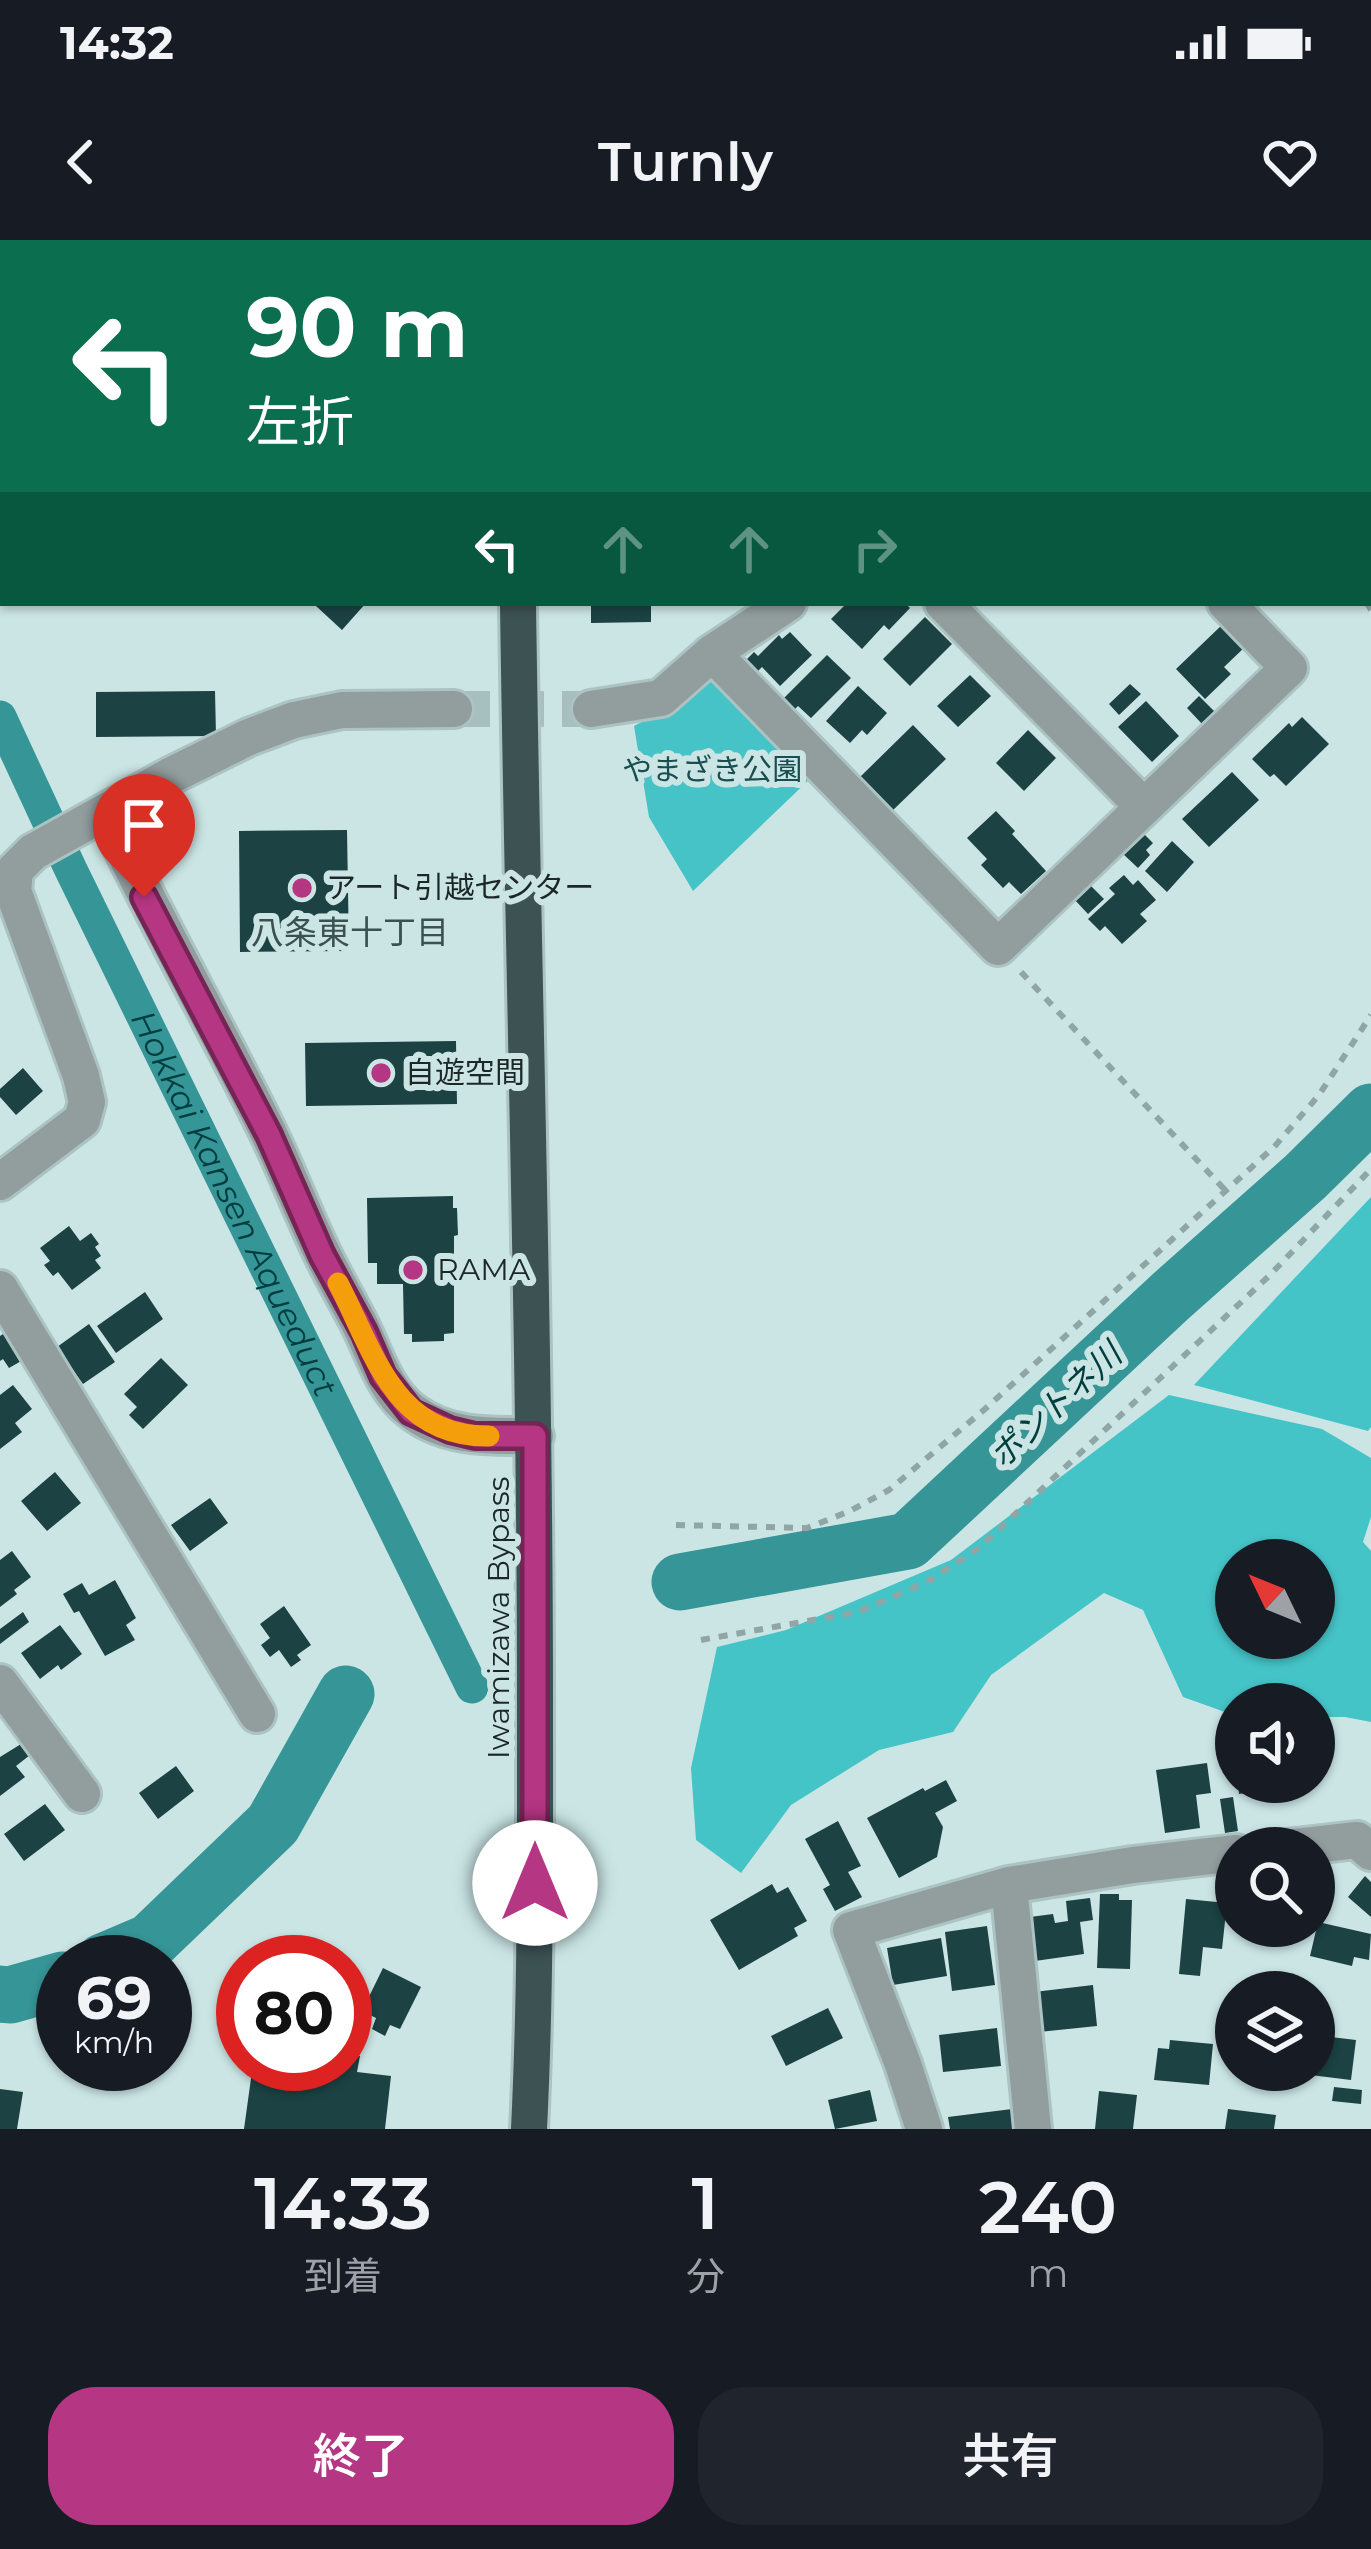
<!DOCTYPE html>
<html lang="ja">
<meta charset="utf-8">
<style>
:root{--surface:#171b24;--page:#20242c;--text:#f1f3f6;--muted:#9ea1a6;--accent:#b53683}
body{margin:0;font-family:Montserrat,"Noto Sans JP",sans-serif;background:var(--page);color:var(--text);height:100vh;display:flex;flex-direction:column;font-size:45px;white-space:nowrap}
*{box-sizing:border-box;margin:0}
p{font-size:39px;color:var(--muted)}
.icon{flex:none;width:66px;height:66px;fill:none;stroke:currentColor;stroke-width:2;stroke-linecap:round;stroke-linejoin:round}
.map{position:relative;height:1889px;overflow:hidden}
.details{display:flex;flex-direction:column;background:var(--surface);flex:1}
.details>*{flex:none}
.hud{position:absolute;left:0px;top:0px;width:1371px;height:366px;box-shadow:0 3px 9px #0004;background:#0b6e4f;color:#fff;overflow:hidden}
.needle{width:78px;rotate:313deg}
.tools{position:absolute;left:1215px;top:1299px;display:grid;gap:24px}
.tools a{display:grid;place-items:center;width:120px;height:120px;border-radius:50%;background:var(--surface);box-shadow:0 3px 9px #0004;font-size:60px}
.speed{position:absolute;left:36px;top:1695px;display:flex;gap:24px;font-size:60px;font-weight:700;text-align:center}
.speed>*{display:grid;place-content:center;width:156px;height:156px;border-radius:50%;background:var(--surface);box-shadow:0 3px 9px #0004;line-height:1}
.speed small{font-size:30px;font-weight:400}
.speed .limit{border:18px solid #d22;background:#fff;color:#111}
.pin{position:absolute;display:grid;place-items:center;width:102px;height:102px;color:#fff;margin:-123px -51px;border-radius:50% 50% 50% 0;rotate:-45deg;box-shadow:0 0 12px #0007}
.pin .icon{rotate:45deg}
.me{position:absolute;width:132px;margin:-66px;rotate:0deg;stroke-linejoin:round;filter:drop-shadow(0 0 9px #0008)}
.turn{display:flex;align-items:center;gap:42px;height:252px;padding:0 48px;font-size:54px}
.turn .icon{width:156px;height:156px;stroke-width:2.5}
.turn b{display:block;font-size:84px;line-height:102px}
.lanes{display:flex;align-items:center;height:114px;padding:0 48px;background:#0003;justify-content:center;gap:60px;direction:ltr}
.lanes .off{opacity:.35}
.eta{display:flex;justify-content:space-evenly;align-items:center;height:204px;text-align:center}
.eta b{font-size:72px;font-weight:600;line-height:84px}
.primary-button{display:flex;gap:24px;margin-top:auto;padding:24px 48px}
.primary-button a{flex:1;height:138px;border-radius:48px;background:var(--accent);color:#fff;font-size:48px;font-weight:600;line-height:138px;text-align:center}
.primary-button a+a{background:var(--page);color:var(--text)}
.status{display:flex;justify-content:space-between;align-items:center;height:84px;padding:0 60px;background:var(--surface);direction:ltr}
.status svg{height:33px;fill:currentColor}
header{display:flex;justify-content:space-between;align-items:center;height:156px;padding:0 48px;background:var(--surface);font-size:54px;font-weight:600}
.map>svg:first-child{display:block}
.green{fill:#45c3c6}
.forest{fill:#45c4c7;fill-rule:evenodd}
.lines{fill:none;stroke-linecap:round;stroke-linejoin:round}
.canal{stroke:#369597;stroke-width:33}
.river{stroke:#369597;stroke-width:57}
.building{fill:#1c4243}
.minor-tunnel{stroke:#a8bfbf;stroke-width:36;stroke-dasharray:36 18;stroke-linecap:butt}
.minor-casing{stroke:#acc3c3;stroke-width:42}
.highway-casing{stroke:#acc3c3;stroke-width:42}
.path{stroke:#90a5a5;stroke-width:6;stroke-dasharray:9 9;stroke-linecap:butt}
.minor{stroke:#929d9d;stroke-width:36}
.highway{stroke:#3c5253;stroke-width:36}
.route-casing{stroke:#762355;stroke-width:30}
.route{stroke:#b53683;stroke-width:21}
.slow{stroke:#f59e0b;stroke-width:21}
.poi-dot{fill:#b53683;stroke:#cbe5e5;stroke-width:4.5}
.labels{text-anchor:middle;stroke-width:12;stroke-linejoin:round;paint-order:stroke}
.park-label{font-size:30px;fill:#184e4f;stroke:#cbe5e5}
.poi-label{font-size:30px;fill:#1d2727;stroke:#cbe5e5;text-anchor:start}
.street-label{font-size:30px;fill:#1d2727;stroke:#cbe5e5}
.neighbourhood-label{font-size:33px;fill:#3a5051;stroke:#cbe5e5}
.water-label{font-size:33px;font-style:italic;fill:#003d3e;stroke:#cbe5e5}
</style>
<div class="status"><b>14:32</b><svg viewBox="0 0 49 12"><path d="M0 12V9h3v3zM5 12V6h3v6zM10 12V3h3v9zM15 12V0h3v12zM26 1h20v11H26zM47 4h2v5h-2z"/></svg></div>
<header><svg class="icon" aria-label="back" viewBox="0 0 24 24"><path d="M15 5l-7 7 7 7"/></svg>Turnly<svg class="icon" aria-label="heart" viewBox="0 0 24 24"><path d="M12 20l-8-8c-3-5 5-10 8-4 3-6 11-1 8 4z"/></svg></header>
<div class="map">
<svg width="1371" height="1889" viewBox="0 0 1371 1889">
<rect width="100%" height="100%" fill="#cbe5e5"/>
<!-- green -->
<path class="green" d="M711,427l103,108 -121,116 -44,-74 -15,-91 34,-18z"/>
<!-- forest -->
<path class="forest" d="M1371,957v230l-3,4 -174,-46z
M1169,1155l153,34 49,29v59l-8,25 8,9v171l-26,-5h-31v-13h-78v12l-53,-19 -40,-87 -39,-17 -113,82 -38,57 -74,18 -88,55 -50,68 -45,-33 -5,-72 26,-121 69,-17 165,-70zM1236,1320h78v78h-78z"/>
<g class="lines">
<!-- canal -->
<path class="canal" id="s1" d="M0,477l71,153 401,817"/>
<!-- river -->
<path class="river" d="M1160,0l2,3
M1368,256l3,4
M680,1342l228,-41 263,-245 134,-119 66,-65
M103,1722l47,-20 123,-118 73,-130
M0,1754l10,1 53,-15"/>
</g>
<!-- building -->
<path class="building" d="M319,363h47l-24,27 -26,-24z
M591,363h60v19l-60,1z
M847,363h58l5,5 -21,22 -5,-5 -22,24 -31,-30z
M925,377l27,27 -42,42 -27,-27z
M1224,383l22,23 -22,21 7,7 -26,25 -29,-30z
M790,392l22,23 -32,31 -18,-19 -7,7 -11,-12 10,-10 4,4 21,-21 3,4z
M827,415l24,23 -40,40 -13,-12 -3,3 -11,-11z
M970,435l21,21 -33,31 -21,-21z
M1130,444l11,10 -22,21 -10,-11z
M858,446l29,27 -20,22 -5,-5 -12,13 -24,-22z
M215,451l1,45 -120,1v-45z
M1199,456l17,17 -13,12 -16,-17z
M1146,461l33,35 -27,26 -34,-35z
M1302,477l27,27 -43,42 -12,-12 -4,3 -18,-18 37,-36 3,4z
M913,485l33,34 -55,53 -32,-34z
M1028,490l28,28 -32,33 -28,-28z
M1232,532l27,28 -50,47 -27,-28z
M996,571l19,20 -3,3 34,37 -25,23 -12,-12 -6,6 -22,-23 6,-6 -20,-21z
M347,590l2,121 -109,1 -1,-121z
M1142,592l11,11 -7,7 4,5 -12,13 -16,-15z
M1172,601l22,21 -27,30 -22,-21z
M1124,635l9,10 5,-5 18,20 -16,14 7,7 -25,23 -17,-18 -5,5 -12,-12 27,-25 -6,-6z
M1088,643l16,16 -16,15 -15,-16z
M456,801l1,63 -151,2 -1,-63z
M23,828l20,23 -27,24 -16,-18v-8z
M453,956v12h4l1,27 -4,1v97l-10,1v7l-32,1v-8h-8l-1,-50h-26v-21h-9l-1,-65z
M69,986l11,15 11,-8 8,11 -4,3 6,9 -6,4 6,8 -29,22 -14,-18 -5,4 -9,-11 6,-4 -10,-13z
M145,1052l18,27 -47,34 -19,-27z
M89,1084l26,38 -32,22 -26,-37z
M6,1092l17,28 -14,8 -6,-9 -3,2v-25z
M161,1118l27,27 -45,44 -14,-14 8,-8 -13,-13z
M13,1145l19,24 -17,14 7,9 -22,17v-54z
M55,1232l26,31 -34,28 -26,-30z
M210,1258l18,25 -38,28 -19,-26z
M12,1311l19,26 -17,13 3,4 -17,13v-47z
M115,1340l21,38 -10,7 9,15 -30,16 -26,-45 -5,2 -11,-19 19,-11 7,12z
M284,1366l27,39 -14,10 4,5 -10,7 -12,-17 -9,7 -9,-12 9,-7 -10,-14z
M23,1372l6,10 -29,22v-15z
M60,1385l22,29 -21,16 -3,-5 -18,14 -19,-26z
M21,1504l9,11 -14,11 9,11 -25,19v-39z
M1207,1523l4,30 -15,2 4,33 -35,5 -9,-63z
M176,1526l18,25 -36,28 -19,-26z
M946,1540l11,21 -22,12 8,14 -6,30 -38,21 -32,-60 56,-30 2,3z
M1238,1542h57v3l-56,9z
M1233,1557l5,34 -13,2 -5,-34z
M45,1564l20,26 -41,31 -20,-27z
M838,1581l23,45 -13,6 14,25 -27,14 -12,-22 7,-4 -25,-46z
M1365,1636l6,6v35l-23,-20z
M772,1644l5,9 11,-6 19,34 -13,7 4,8 -59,34 -29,-50z
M1100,1654h19v6h13l-2,69 -33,-1z
M1090,1658l3,22 -13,2 4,32 -49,7 -5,-44 23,-3 2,9 13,-2 -2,-20z
M1186,1659l41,4 -5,46 -19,-2 -3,29 -21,-2z
M1318,1682l53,12 -2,26 -15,-3 -2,9 -42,-10z
M987,1686l8,59 -43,6 -7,-59z
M941,1698l6,38 -54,9 -6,-37z
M383,1728l38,19 -21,42 -10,-4 -5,11 -13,-7 4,-11 -14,-7z
M1093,1745l4,41 -58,6 -5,-40z
M828,1768l15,30 -57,28 -15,-30z
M997,1788l4,38 -58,6 -4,-37z
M1314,1795l42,5 -5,40 -57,-7v-3h20z
M1170,1800l43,4 -4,41 -55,-5 4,-32 11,1z
M345,1814l15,2 -3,16 34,4 -6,53h-141l9,-65h92z
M1334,1847l28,3 -1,14 -29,-3z
M0,1849l23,3 -6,37h-17z
M870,1850l7,31 -42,8 -7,-29z
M1099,1851l38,4 -4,34h-38z
M1012,1869l2,20h-64l-2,-12z
M1228,1869l48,6 -2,14h-49z"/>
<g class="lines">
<!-- minor-tunnel -->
<path class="minor-tunnel" d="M454,469h137"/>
<defs>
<path id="minor" d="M819,3l1,-3
M1130,3l7,-3
M0,66l3,-1
M943,363l200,203
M712,413l76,-50
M591,469l70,-11 51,-45 286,294 291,-279 -63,-65
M106,574c50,107 109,210 161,316 20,41 36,84 56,125 12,25 26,48 38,72 14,29 25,66 52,85 36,27 80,24 122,24
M0,942l82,-62 5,-18 -6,-26 -68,-185 2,-21 18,-18 137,-76 79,-39 45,-17 48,-10 112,-1
M0,1049l257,425
M0,1443l82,111
M1287,1608l70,-8 14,12
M1009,1645l124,-20 103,-12
M924,1889l-21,-65 -52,-134 158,-45 24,244"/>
<path id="highway" d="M513,0v3
M518,363c5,366 17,733 17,1099 0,143 1,285 -6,427"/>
</defs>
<!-- minor casing -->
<use href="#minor" class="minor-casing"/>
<!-- highway casing -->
<use href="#highway" class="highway-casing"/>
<!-- path -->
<path class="path" d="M1077,0l1,3
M1217,0l1,3
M463,1h20
M1368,215l3,4
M1367,363l4,7
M1021,732l204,218
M676,1285l131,3 43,-17 39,-21 96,-81 289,-262 45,-52 52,-80
M701,1400l157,-28 69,-30 52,-34 290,-272 102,-107"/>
<!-- minor -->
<use href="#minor" class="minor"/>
<!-- highway -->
<use href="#highway" class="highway"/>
</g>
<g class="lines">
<defs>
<path id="route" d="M144,657l125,238 53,120 42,77 19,44 28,36 39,18 25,6h60v447"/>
</defs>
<!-- route casing -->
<use href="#route" class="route-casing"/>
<!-- route -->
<use href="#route" class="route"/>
<!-- slow -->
<path class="slow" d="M338,1043c36,69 56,154 151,153"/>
</g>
<!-- markers -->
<g class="poi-dot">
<circle cx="302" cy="648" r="12"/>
<circle cx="381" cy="833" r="12"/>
<circle cx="413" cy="1030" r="12"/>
</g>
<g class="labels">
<!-- park labels -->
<g class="park-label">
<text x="712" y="540">やまざき公園</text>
</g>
<!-- poi labels -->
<g class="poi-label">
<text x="326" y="658">アート引越センター</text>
<text x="405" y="843">自遊空間</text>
<text x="437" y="1040">RAMA</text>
</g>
<!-- street labels -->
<g class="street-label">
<text transform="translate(499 1378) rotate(-90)" y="10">Iwamizawa Bypass</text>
</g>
<!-- neighbourhood labels -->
<g class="neighbourhood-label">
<text x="350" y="704">八条東十丁目</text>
</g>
<!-- water labels -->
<g class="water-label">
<text dy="12" stroke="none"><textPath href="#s1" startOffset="540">Hokkai Kansen Aqueduct</textPath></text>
<text transform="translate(1055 1165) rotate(-43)" y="12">ポントネ川</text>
</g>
</g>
</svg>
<div class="tools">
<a><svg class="needle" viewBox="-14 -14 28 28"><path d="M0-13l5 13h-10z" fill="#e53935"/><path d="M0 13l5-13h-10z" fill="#9ea1a6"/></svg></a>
<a><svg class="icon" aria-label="sound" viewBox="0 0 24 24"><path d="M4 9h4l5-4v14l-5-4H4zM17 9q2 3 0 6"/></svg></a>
<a><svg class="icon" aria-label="search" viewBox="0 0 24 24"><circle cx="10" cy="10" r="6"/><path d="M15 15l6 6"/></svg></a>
<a><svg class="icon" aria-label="layers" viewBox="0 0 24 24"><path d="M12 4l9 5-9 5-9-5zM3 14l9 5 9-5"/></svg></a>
</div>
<div class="speed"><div>69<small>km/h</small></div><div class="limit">80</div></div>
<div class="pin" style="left:144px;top:657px;background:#d93025"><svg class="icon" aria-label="arrive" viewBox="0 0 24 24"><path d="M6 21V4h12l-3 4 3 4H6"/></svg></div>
<svg class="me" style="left:535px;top:1643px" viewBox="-20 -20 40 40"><circle r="19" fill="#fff"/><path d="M0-13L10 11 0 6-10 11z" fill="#b53683"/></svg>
<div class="hud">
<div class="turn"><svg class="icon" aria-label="left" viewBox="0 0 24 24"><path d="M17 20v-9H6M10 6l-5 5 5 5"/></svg><div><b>90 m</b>左折</div></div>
<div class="lanes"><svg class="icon" aria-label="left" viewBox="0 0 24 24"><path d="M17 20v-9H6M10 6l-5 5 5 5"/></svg><svg class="icon off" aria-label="ahead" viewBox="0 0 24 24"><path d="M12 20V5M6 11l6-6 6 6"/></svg><svg class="icon off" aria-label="ahead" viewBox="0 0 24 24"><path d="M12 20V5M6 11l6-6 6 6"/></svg><svg class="icon off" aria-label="right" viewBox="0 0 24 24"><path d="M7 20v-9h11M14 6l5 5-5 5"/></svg></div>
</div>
</div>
<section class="details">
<div class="eta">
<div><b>14:33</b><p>到着</p></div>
<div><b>1</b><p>分</p></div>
<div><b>240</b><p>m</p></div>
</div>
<div class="primary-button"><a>終了</a><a>共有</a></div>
</section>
